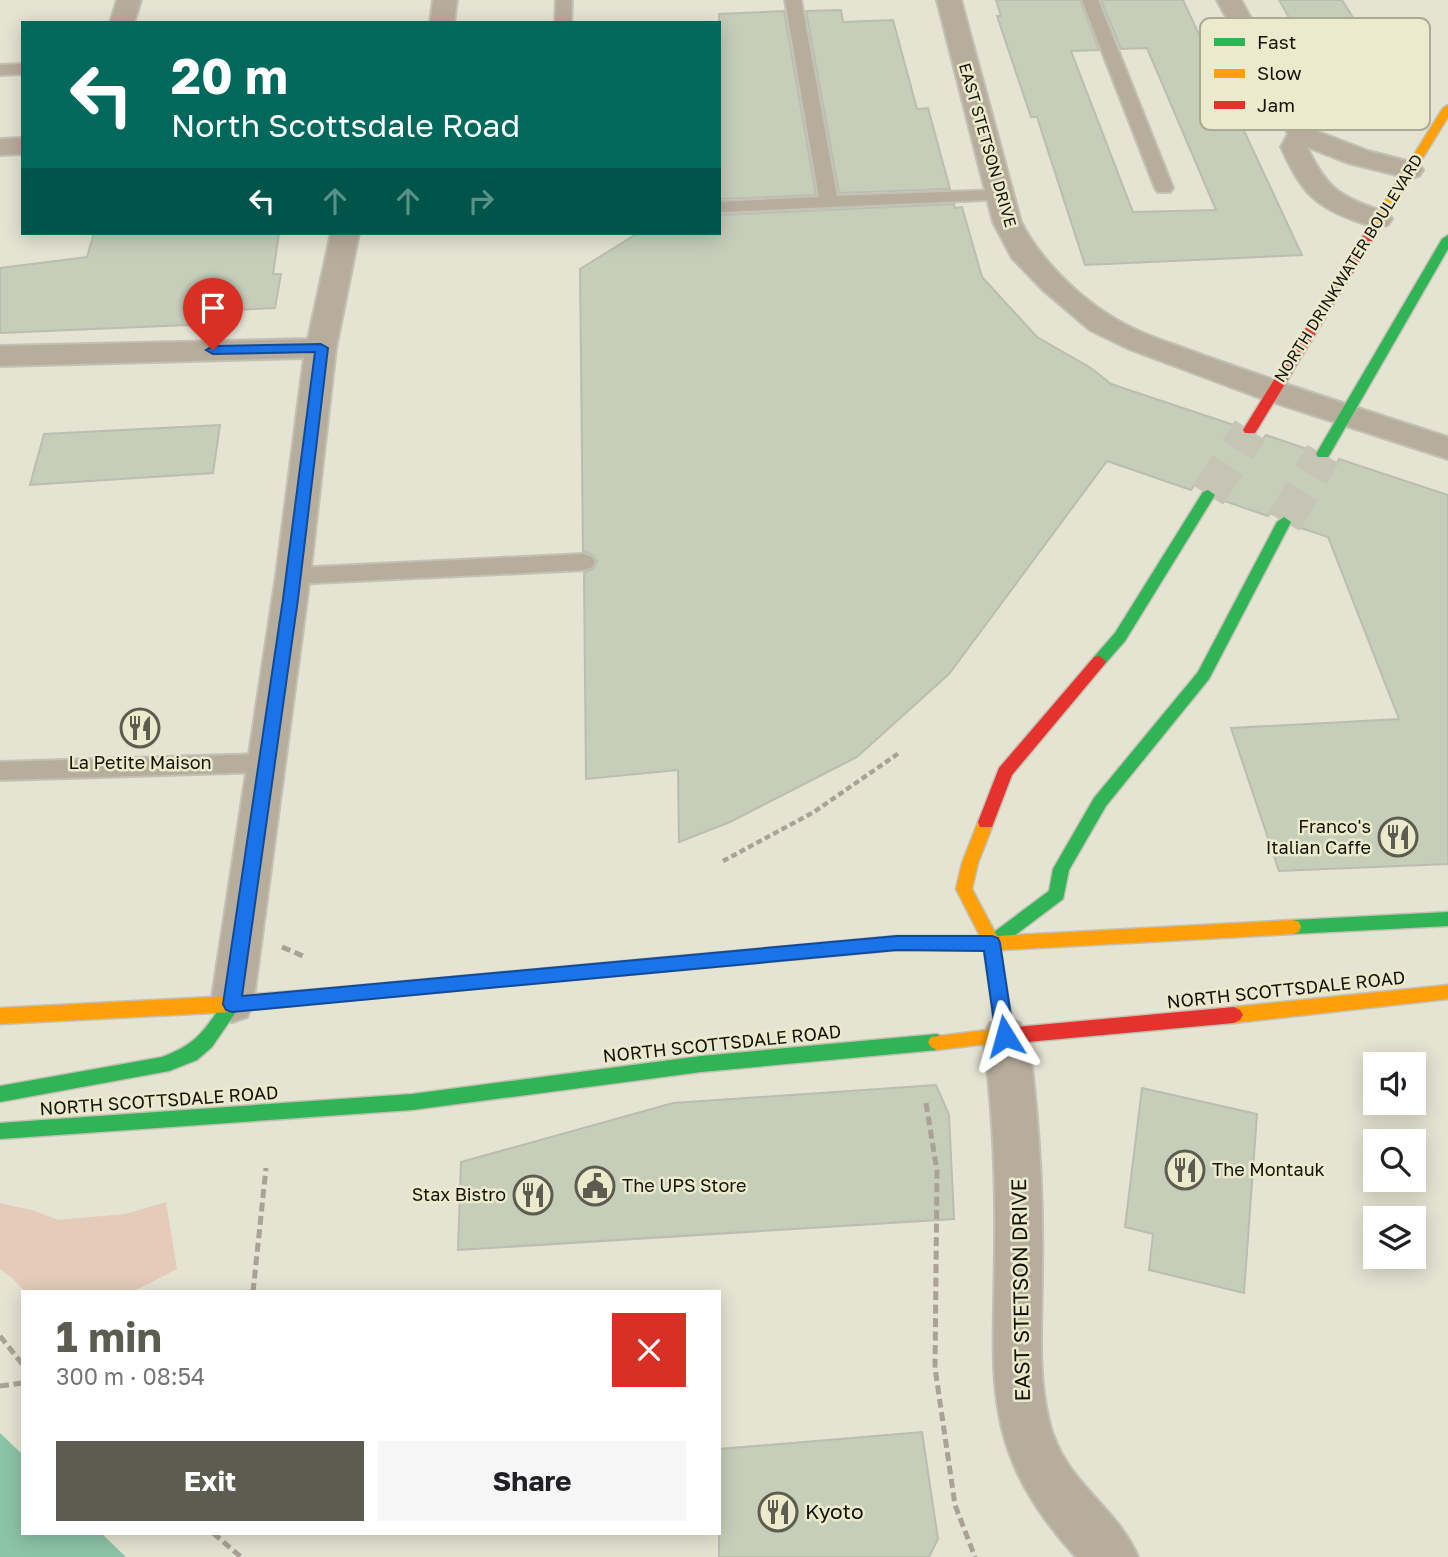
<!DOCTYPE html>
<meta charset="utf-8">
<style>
:root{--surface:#fff;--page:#f6f6f6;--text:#202124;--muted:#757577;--accent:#5d5c50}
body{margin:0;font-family:"Golos Text",sans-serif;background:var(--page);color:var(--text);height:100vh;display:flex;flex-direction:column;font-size:26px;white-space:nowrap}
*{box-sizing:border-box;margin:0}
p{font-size:23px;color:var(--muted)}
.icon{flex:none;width:38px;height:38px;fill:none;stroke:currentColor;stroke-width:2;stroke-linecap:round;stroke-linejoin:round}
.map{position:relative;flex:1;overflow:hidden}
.sheet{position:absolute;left:21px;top:1290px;width:700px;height:245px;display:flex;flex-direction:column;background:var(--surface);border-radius:0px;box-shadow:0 4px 18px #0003}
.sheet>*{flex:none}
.top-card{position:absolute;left:21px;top:21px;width:700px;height:214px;border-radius:0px;box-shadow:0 4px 18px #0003;background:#00695c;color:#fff;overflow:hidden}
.buttons{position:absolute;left:1363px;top:1052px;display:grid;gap:14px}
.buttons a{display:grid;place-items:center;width:63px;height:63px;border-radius:0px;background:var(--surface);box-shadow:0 4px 18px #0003;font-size:35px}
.pin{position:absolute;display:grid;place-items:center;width:60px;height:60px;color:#fff;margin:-72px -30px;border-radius:50% 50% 50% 0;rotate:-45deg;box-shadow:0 0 7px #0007}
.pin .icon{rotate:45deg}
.me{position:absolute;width:77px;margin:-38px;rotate:352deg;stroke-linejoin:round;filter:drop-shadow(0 0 5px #0008)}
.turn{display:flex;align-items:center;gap:24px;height:147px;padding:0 35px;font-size:32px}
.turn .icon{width:91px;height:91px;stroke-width:2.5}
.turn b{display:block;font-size:49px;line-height:60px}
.lanes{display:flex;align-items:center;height:66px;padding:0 35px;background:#0003;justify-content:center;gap:35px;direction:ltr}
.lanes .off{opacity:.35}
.round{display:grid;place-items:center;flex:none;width:74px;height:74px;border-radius:0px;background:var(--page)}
.head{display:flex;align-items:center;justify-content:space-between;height:119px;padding:0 35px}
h1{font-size:42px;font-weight:700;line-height:52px;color:var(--accent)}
.cta{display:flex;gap:14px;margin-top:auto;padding:14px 35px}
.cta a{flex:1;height:80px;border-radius:0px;background:var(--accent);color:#fff;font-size:28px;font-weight:700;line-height:80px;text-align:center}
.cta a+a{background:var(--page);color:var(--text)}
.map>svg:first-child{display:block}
.green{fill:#e4cbba}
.water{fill:#8cc4a8}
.building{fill:#c6cdb9;stroke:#babdb0;stroke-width:2}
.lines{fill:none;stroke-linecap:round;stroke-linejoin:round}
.primary-tunnel{stroke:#c6c5b5;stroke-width:36;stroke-dasharray:36 18;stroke-linecap:butt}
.lane-casing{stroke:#c2c1b4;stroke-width:4}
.street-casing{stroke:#c2c1b4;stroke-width:4}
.fast-casing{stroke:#c2c1b4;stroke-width:3}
.slow-casing{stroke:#c2c1b4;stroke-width:3}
.jam-casing{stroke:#c2c1b4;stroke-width:3}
.path-far1{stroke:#a9a295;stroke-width:4.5;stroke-dasharray:6 3.5;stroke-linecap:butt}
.path{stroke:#a9a295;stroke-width:5;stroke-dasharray:9 4.5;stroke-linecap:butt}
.lane{fill:#b7ad9d;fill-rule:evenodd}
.street{fill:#b7ad9d;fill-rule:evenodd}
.fast{fill:#30b455;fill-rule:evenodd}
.slow{fill:#ff9f0a;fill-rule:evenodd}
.jam{fill:#e5322d;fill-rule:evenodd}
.route{fill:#1a73e8;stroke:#114b97;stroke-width:2}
.labels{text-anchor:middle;stroke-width:5;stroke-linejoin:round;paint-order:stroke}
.far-street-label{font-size:16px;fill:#141309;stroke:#eceacc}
.poi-label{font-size:18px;fill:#141309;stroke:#eceacc;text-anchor:end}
.street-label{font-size:18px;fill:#141309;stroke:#eceacc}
.near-street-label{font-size:21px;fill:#141309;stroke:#eceacc}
.near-poi-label{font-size:21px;fill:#141309;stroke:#eceacc;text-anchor:start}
.key{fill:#eceacc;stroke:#abaa92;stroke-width:2}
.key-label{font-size:19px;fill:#141309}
</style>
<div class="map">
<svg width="1448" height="1557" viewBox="0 0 1448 1557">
<rect width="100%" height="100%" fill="#e5e4d3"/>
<!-- green -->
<path class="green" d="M166,1202l11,67 -45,23 -108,-1 -12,-13 -12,-9v-66l35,8 23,9 67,-6z"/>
<!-- water -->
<path class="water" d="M0,1433l23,22v78h78l25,24h-126z"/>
<!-- building -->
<path class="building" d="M996,0h84l19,50 -28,1 62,161 83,-2 -69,-162 -26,1 -20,-49h82l119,255 -217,10 -48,-148h-6l-34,-101h4z
M1279,0h63l26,42h-5l24,40 -60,2z
M841,10l2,12 50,-2 24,89 11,-1 22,81 -111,4 -33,-182z
M784,11l32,184 -97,4v-185z
M954,204l1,4 7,-1 20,70 55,60 54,31 20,16 123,41 -3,5 7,10 13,3 11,-3 4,-5 41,14 -2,6 5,10 14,3 12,-3 3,-6 109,36v369l-169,7 -48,-143 168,-9 -71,-182 -27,-9 2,-7 -6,-9 -14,-4 -12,4 -3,4 -44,-15 3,-7 -6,-10 -14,-3 -12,3 -4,6 -84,-29 -158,213 -92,83 -127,65 -51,20 -1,-72 -92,9 -2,-206 10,-5 3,-7 -4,-6 -10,-4 -3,-282 58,-36h81v-18z
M94,233h185l-6,41h8l-6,34 -84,4 -3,13 -188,8v-65l87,-11z
M220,425l-7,48 -183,12 14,-51z
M936,1085l13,30 5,104 -496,31 3,-88 212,-59z
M1142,1088l115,26 -13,179 -95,-23 4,-36 -28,-7z
M922,1432l16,107 -9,18h-210v-108z"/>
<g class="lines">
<!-- primary-tunnel -->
<path class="primary-tunnel" d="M1208,495l42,-65
M1284,522l39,-68"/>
<defs>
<path id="lane" d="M556,0h16l-1,23h-16z
M785,0h16l36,196 163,-6 6,1 3,4 -3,4 -287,13v-10l100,-5z
M1082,0h16l75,188 -3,4h-12l-3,-4z
M23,64v10l-23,1v-10z
M584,554l8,3 3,5 -3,5 -8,3 -291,14 -8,-3 -3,-5 3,-5 8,-3z
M267,754l9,2 3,7 -3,7 -9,2 -267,8v-18z"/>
<path id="street" d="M117,0h24l-7,23h-24z
M433,0h24l-3,23h-24z
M937,0h24l60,222c19,37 55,73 91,95 28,18 63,27 93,39 81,29 162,55 243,81v22l-188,-61 -131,-49 -39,-19 -46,-39 -32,-33 -19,-36z
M1217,0h24l70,129 57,22 51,13 4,6 -4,6 -10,2 -61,-15 -41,-16c22,46 35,50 81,66l4,6 -4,6c-14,3 -24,-1 -37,-6 -41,-15 -53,-34 -70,-72l7,-13z
M23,138v16l-23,1v-16z
M331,233h28l-23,115 -26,228 -57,428 -6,13 -15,5 -15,-5 -6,-13 65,-428 28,-218 -304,8v-20l308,-7z
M1005,1017l15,6c12,25 13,55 16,83 5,55 7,110 6,166 0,49 -5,100 7,149 14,61 68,85 89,136h-62c-97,-107 -82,-175 -81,-308 1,-71 -2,-142 -12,-213l7,-13z"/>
<path id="fast" d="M1448,235v14l-118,205 -2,3h-10l-2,-3 126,-215z
M1208,490l7,5 -90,146 -21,24h-10l-2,-4 2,-4 21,-24 88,-141z
M1284,517l7,5 -82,157 -103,127 -37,64 -6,29 -65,49 -6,2 -6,-2 -2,-5 2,-5 63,-47 4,-22 41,-71 104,-126 79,-150z
M1448,912v14l-155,8 -6,-2 -2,-5 2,-5 6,-2z
M832,942l6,2 3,5 -3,5 -6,2 -511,47 -6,-2 -3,-5 3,-5 6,-2z
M232,996l6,3 3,5 -3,5 -26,38 -15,13 -28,11 -169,31v-16l162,-29c37,-14 42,-27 64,-58z
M937,1034l6,3 3,5 -3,5 -6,3 -236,22 -289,38 -412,29v-16l412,-29 289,-38z"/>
<path id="slow" d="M1448,105v12l-73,119 -2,2h-8l-2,-2 80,-128z
M986,816l6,1 2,5 -16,41 -6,26 25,47 296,-16 6,2 2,5 -2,5 -6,2 -292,16 13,86 -3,5 -74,9 -6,-3 -3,-5 3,-5 64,-8 -11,-79h-87l-65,6 -6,-2 -3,-5 3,-5 6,-2 65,-6h83l-24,-47 6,-26 16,-41 2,-5z
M1448,985v14l-214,24 -6,-3 -3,-5 3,-5 6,-3z
M321,989l6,2 3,5 -3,5 -6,2 -89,9 -232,12v-16l232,-12z"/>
<path id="jam" d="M1369,232l6,4 -118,194 -2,3h-10l-2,-3 120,-194z
M1099,656l7,5 -2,4 -92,110 -20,52h-12l-2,-5 21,-54 95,-111z
M1234,1007l6,3 3,5 -3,5 -6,3 -229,21 -6,-3 -3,-5 3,-5 6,-3z"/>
</defs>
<!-- lane casing -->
<use href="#lane" class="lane-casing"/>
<!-- street casing -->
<use href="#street" class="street-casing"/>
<!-- fast casing -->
<use href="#fast" class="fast-casing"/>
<!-- slow casing -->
<use href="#slow" class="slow-casing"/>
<!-- jam casing -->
<use href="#jam" class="jam-casing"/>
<!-- path-far1 -->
<path class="path-far1" d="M723,861l91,-49 85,-59"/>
<!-- path -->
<path class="path" d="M282,947l21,9
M926,1103l11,68 -2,197 20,137 20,52
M253,1292l13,-124
M0,1336l23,29
M0,1386l23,-3
M213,1533l28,24"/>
<!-- lane -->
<use href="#lane" class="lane"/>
<!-- street -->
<use href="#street" class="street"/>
<!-- fast -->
<use href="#fast" class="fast"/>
<!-- slow -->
<use href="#slow" class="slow"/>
<!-- jam -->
<use href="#jam" class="jam"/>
</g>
<!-- route -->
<path class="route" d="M321,344l7,4 -30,251 -56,397 655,-60h95l6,2 2,5 14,93 -3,6 -6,2 -6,-2 -3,-6 -12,-85 -87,-1 -665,62 -6,-2 -3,-6 60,-405 32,-247 -102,2 -7,-4 7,-4z"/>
<!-- icons -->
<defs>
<symbol id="restaurant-ring" viewBox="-11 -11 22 22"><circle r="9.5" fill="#eceacc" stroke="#5d5c50" stroke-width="1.5"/><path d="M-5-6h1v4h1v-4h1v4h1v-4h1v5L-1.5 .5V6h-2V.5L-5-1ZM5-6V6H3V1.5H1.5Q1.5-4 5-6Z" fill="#5d5c50"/></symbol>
<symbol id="civic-ring" viewBox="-11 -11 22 22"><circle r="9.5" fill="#eceacc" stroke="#5d5c50" stroke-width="1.5"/><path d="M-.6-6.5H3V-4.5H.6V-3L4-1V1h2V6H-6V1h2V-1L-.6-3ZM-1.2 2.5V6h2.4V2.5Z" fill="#5d5c50"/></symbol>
</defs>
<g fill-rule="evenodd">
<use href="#restaurant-ring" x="118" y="706" width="44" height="44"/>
<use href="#restaurant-ring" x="1376" y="815" width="44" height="44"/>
<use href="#restaurant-ring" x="1163" y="1148" width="44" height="44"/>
<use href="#civic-ring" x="573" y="1164" width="44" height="44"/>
<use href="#restaurant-ring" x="511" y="1173" width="44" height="44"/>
<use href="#restaurant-ring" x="756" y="1490" width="44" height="44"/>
</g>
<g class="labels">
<!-- far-street labels -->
<g class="far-street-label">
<text transform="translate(988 145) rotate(74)" y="6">EAST STETSON DRIVE</text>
<text transform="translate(1348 268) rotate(-58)" y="6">NORTH DRINKWATER BOULEVARD</text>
</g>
<!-- poi labels -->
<g class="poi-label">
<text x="140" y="769" text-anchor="middle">La Petite Maison</text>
<text x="1371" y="833">Franco's<tspan x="1371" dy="21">Italian Caffe</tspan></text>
<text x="1212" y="1176" text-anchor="start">The Montauk</text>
<text x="622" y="1192" text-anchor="start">The UPS Store</text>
<text x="506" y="1201">Stax Bistro</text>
</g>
<!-- street labels -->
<g class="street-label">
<text transform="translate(1286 990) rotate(-6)" y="6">NORTH SCOTTSDALE ROAD</text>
<text transform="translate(722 1044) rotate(-6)" y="6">NORTH SCOTTSDALE ROAD</text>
<text transform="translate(159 1101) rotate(-4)" y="6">NORTH SCOTTSDALE ROAD</text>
</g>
<!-- near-street labels -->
<g class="near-street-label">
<text transform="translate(1021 1290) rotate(-91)" y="7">EAST STETSON DRIVE</text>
</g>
<!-- near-poi labels -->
<g class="near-poi-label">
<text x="805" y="1519">Kyoto</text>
</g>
</g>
<!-- legend -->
<rect x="1200" y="18" width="230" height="112" rx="10" class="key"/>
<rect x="1214" y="38" width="31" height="8" fill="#30b455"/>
<rect x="1214" y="69" width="31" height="9" fill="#ff9f0a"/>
<rect x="1214" y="101" width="31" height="8" fill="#e5322d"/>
<g class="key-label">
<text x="1257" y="49">Fast</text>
<text x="1257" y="80">Slow</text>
<text x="1257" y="112">Jam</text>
</g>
</svg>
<div class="buttons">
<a><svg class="icon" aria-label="sound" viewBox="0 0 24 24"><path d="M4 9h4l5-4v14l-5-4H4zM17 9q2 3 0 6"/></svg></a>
<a><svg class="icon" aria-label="search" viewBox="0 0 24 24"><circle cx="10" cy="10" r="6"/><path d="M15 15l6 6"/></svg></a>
<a><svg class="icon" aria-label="layers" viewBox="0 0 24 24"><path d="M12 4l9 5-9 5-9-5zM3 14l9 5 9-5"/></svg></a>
</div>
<div class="pin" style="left:213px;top:350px;background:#d93025"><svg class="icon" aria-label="arrive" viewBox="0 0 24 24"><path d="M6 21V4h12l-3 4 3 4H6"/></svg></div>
<svg class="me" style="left:1005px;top:1036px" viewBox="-20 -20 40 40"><path d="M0-17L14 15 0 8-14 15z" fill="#1a73e8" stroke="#fff" stroke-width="4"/></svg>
<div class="top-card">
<div class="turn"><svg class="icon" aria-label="left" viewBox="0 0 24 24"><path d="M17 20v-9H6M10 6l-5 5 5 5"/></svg><div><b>20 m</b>North Scottsdale Road</div></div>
<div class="lanes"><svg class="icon" aria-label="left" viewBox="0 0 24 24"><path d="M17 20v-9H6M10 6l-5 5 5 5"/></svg><svg class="icon off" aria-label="ahead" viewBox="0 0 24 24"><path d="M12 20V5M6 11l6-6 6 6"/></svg><svg class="icon off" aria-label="ahead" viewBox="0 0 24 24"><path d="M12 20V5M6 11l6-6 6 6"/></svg><svg class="icon off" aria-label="right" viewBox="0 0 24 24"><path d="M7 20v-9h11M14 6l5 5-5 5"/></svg></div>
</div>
<section class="sheet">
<div class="head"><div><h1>1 min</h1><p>300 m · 08:54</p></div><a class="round" style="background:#d93025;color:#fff"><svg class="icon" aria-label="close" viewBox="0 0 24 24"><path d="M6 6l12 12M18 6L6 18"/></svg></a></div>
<div class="cta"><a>Exit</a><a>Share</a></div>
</section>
</div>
